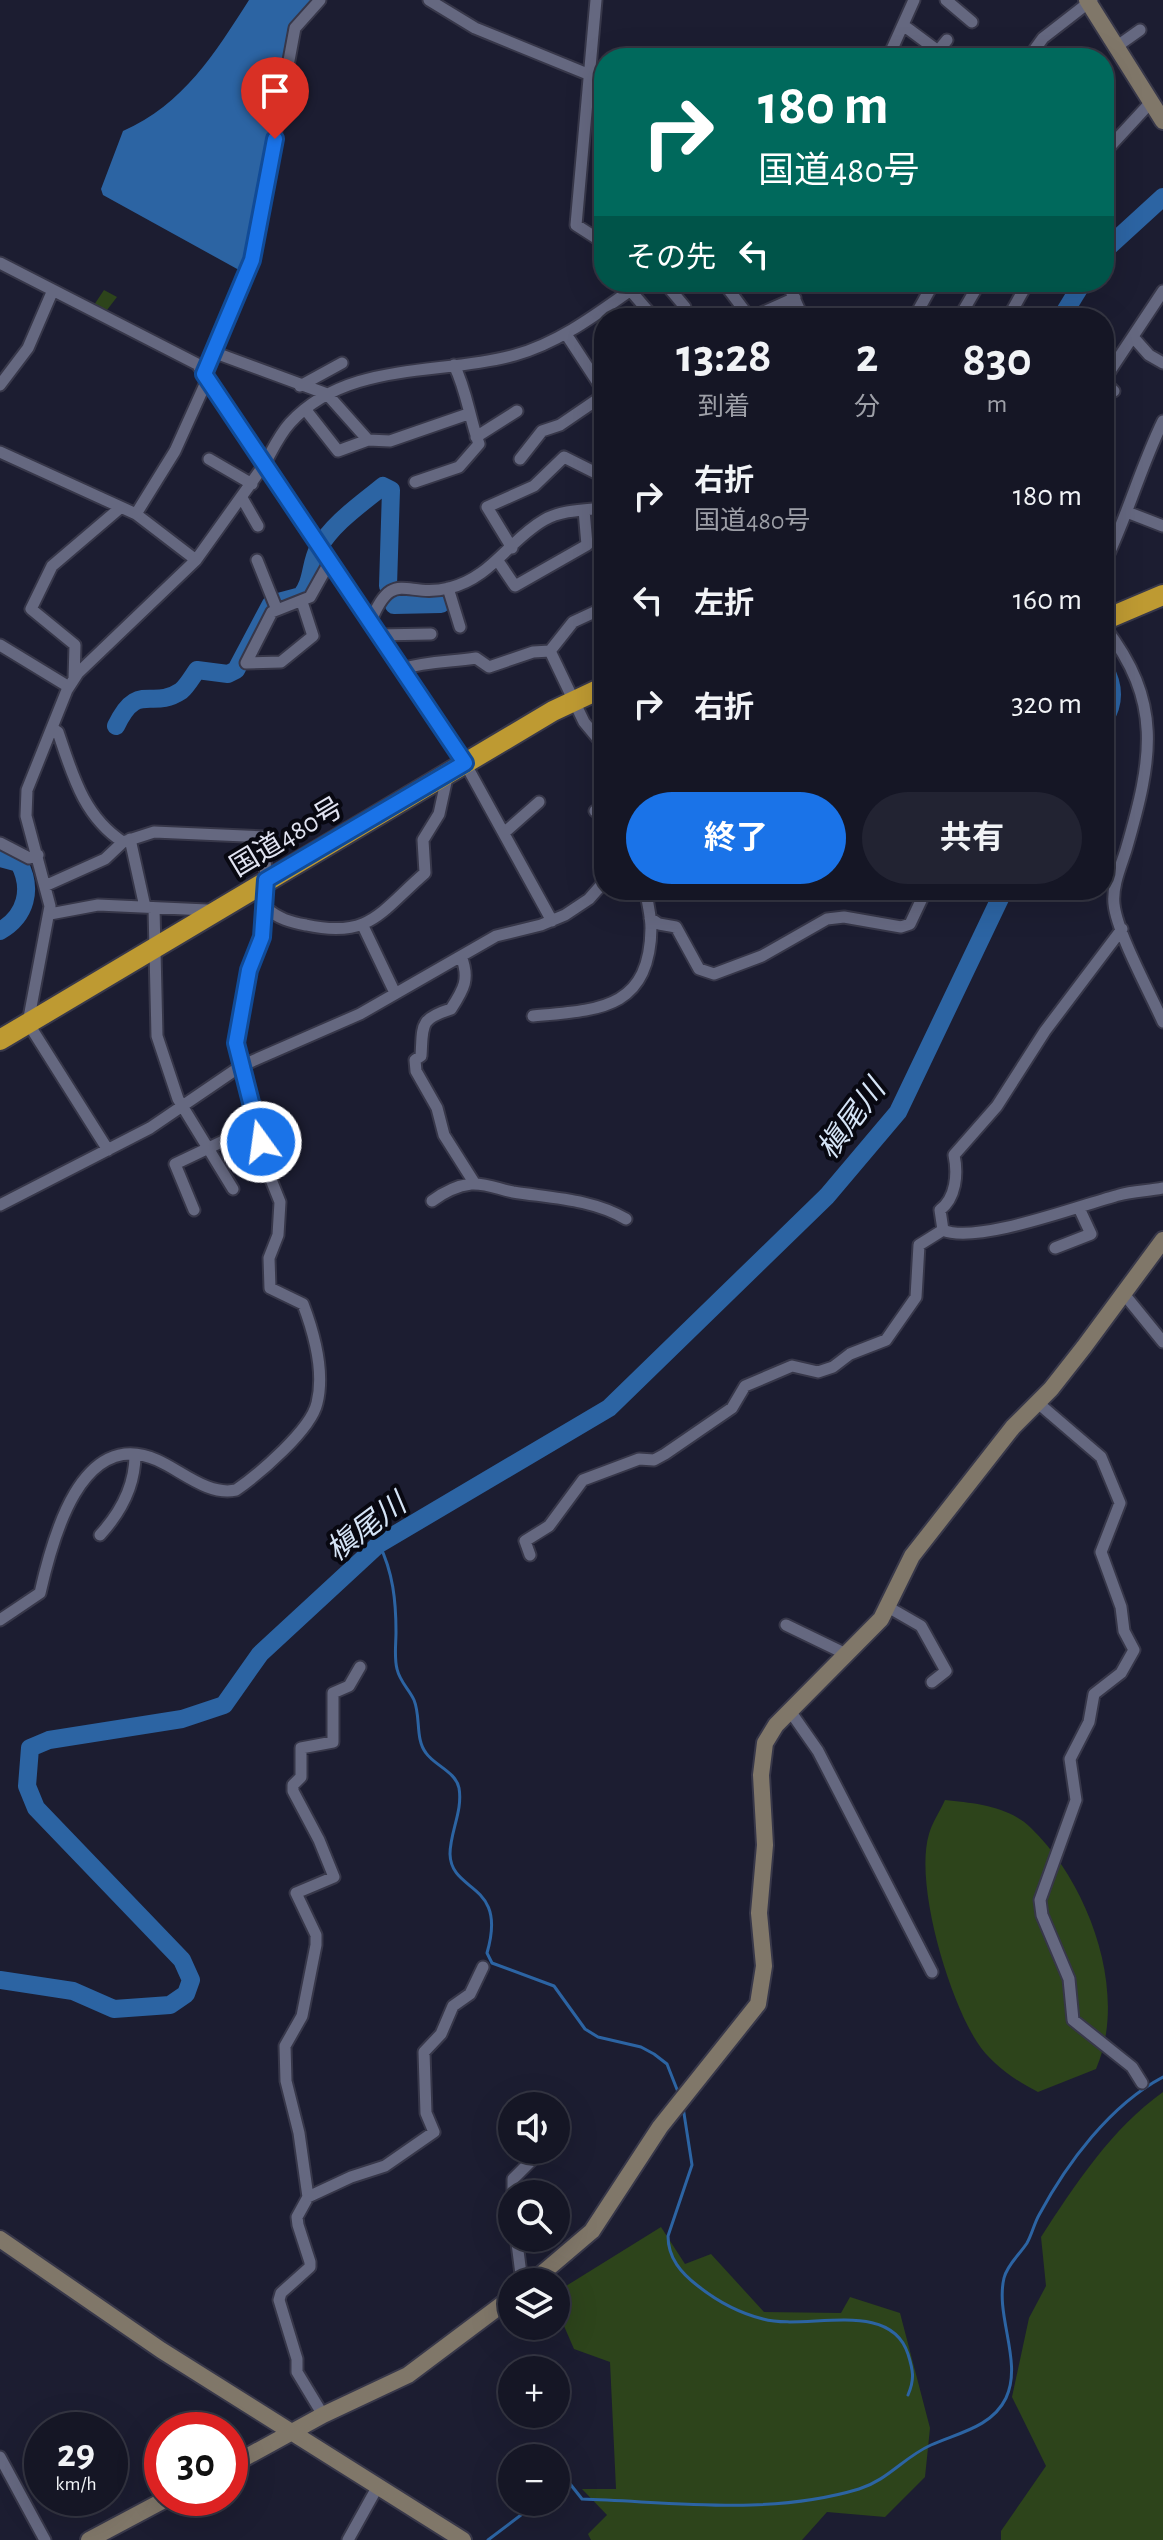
<!DOCTYPE html>
<html lang="ja">
<meta charset="utf-8">
<style>
:root{--surface:#151625;--page:#222332;--text:#f1f3f6;--muted:#9d9fa7;--line:#343542;--accent:#1a73e8}
body{margin:0;font-family:"Alegreya Sans","Noto Sans JP",sans-serif;background:var(--page);color:var(--text);height:100vh;display:flex;flex-direction:column;font-size:30px;white-space:nowrap}
*{box-sizing:border-box;margin:0}
p{font-size:26px;color:var(--muted)}
.icon{flex:none;width:44px;height:44px;fill:none;stroke:currentColor;stroke-width:2;stroke-linecap:round;stroke-linejoin:round}
.map{position:relative;flex:1;overflow:hidden}
.sheet{position:absolute;left:594px;top:308px;width:520px;height:592px;display:flex;flex-direction:column;background:var(--surface);border-radius:32px;box-shadow:0 8px 32px #0002,0 0 0 2px var(--line)}
.sheet>*{flex:none}
.hud{position:absolute;left:594px;top:48px;width:520px;height:244px;border-radius:32px;box-shadow:0 8px 32px #0002,0 0 0 2px var(--line);background:#00695c;color:#fff;overflow:hidden}
.fabs{position:absolute;left:498px;top:2092px;display:grid;gap:16px}
.fabs a{display:grid;place-items:center;width:72px;height:72px;border-radius:50%;background:var(--surface);box-shadow:0 8px 32px #0002,0 0 0 2px var(--line);font-size:40px}
.speed{position:absolute;left:24px;top:2412px;display:flex;gap:16px;font-size:40px;font-weight:700;text-align:center}
.speed>*{display:grid;place-content:center;width:104px;height:104px;border-radius:50%;background:var(--surface);box-shadow:0 8px 32px #0002,0 0 0 2px var(--line);line-height:1}
.speed small{font-size:20px;font-weight:400}
.speed .limit{border:12px solid #d22;background:#fff;color:#111}
.pin{position:absolute;display:grid;place-items:center;width:68px;height:68px;color:#fff;margin:-82px -34px;border-radius:50% 50% 50% 0;rotate:-45deg;box-shadow:0 0 8px #0007}
.pin .icon{rotate:45deg}
.me{position:absolute;width:88px;margin:-44px;rotate:346deg;stroke-linejoin:round;filter:drop-shadow(0 0 6px #0008)}
.turn{display:flex;align-items:center;gap:28px;height:168px;padding:0 32px;font-size:36px}
.turn .icon{width:104px;height:104px;stroke-width:2.5}
.turn b{display:block;font-size:56px;line-height:68px}
.then{display:flex;align-items:center;height:76px;padding:0 32px;background:#0003;gap:16px;font-size:30px}
.eta{display:flex;justify-content:space-evenly;align-items:center;height:136px;text-align:center}
.eta b{font-size:48px;font-weight:700;line-height:56px}
.action{display:flex;gap:16px;margin-top:auto;padding:16px 32px}
.action a{flex:1;height:92px;border-radius:48px;background:var(--accent);color:#fff;font-size:32px;font-weight:700;line-height:92px;text-align:center}
.action a+a{background:var(--page);color:var(--text)}
ul{padding:0;list-style:none}
li{display:flex;align-items:center;gap:24px;height:104px;padding:0 32px}
li div{flex:1}
li b{display:block;font-size:30px}
li em{font-style:normal}
.map>svg:first-child{display:block}
.green{fill:#2d441b}
.water{fill:#2c64a3}
.lines{fill:none;stroke-linecap:round;stroke-linejoin:round}
.stream{stroke:#2c64a3;stroke-width:3}
.river{stroke:#2c64a3;stroke-width:18}
.street-casing{stroke:#373749;stroke-width:15}
.secondary-casing{stroke:#373749;stroke-width:20}
.highway-casing{stroke:#373749;stroke-width:24}
.street{stroke:#656880;stroke-width:11}
.secondary{stroke:#807769;stroke-width:16}
.highway{stroke:#be9a32;stroke-width:20}
.route-casing{stroke:#114b97;stroke-width:20}
.route{stroke:#1a73e8;stroke-width:14}
.labels{text-anchor:middle;stroke-width:8;stroke-linejoin:round;paint-order:stroke}
.street-label{font-size:28px;fill:#e1e3f1;stroke:#080811}
.water-label{font-size:30px;font-style:italic;fill:#d5e4f6;stroke:#080811}
</style>
<div class="map">
<svg width="1163" height="2540" viewBox="0 0 1163 2540">
<rect width="100%" height="100%" fill="#1c1d31"/>
<!-- green -->
<path class="green" d="M104,290l13,7 -10,13 -13,-5z
M945,1800c29,3 64,6 86,28 58,56 98,165 65,241l-58,23c-22,-11 -47,-28 -61,-50 -28,-43 -63,-158 -48,-208 3,-11 11,-23 16,-34z
M1163,2092v448h-162v-9l45,-65 -34,-69 17,-79 17,-32 -5,-49c34,-52 70,-108 122,-145z
M661,2227l24,37 26,-10 53,58 77,1 9,-16 50,16 30,115 -5,49 -40,40 -58,-5 -25,28h-211l-3,-6 19,-19 -25,-26h34l-6,-127 -36,-13 -10,-23 7,-20 -5,-20z"/>
<!-- water -->
<path class="water" d="M249,0h64l-25,28 -34,206 -11,34 -4,2 -136,-75 -2,-6 22,-58c60,-26 92,-78 126,-131z"/>
<g class="lines">
<!-- stream -->
<path class="stream" d="M379,1544c14,28 17,57 17,88 0,12 -2,26 1,37 3,13 12,20 17,31 7,17 1,39 12,53 8,12 30,19 33,35 4,23 -9,44 -9,66 1,40 58,27 37,99l5,10 62,23 31,43 13,8 43,10 13,7 13,10 11,28
M683,2107l9,58 -24,71c0,22 13,37 30,50 19,15 41,27 65,33 43,12 127,-21 145,35 5,16 7,25 0,41
M556,2489l11,-9 15,19c93,3 187,17 277,-10 29,-9 45,-32 72,-44 27,-12 61,-18 75,-47 17,-36 -11,-82 -2,-120 3,-13 16,-24 23,-35 5,-9 7,-19 12,-28 28,-52 71,-110 124,-138
M488,2540l50,-38"/>
<!-- river -->
<path class="river" d="M1104,251l59,-54
M1061,318l22,-36
M394,605l47,-1
M1104,667c10,18 11,36 0,53
M116,726c22,-46 35,-15 65,-35 6,-5 11,-14 16,-21l31,4 8,-4 35,-66 30,-8c12,-15 9,-32 17,-47 15,-26 42,-44 65,-63l8,4 -3,96
M0,858l19,5c14,26 7,53 -19,68
M0,1980l73,11 41,18 56,-4 16,-11 5,-14 -9,-20 -146,-152 -9,-22 3,-38 19,-8 133,-21 42,-14 36,-51 119,-110 230,-136 218,-212 71,-84 106,-222"/>
<defs>
<path id="street" d="M429,0l46,28 115,47
M596,0l-20,225 28,18
M946,0l26,22
M903,25l35,26 -6,7
M1116,47l24,-17
M1035,49l8,-11 49,-38
M938,51l9,-11
M888,58l26,-58
M1104,153l47,-51
M0,263l197,101 7,10
M664,282l21,25
M723,282l27,36
M787,282l16,36
M630,290l24,28
M750,318l45,-20
M914,318l20,-36
M959,318l21,-36
M1008,318l20,-36
M566,334l38,58
M1133,337l16,18 14,8
M213,352l114,42 41,46
M1104,380l59,-89
M1104,382l10,9
M0,385l28,-37 25,-58
M300,386l42,-23
M305,409l33,42 30,-11 22,1 78,-27
M476,437l41,-26
M0,452l136,62 60,46
M209,459l43,25
M520,459l22,-28 18,-6 44,-30
M415,482l44,-15 20,-23c-10,-27 -12,-53 -25,-79
M242,498l16,28
M1127,512l36,14
M136,514l39,-63 32,-71
M512,548l-25,-41 47,-21 30,-29 40,20
M257,560l20,50
M498,561l17,25 72,-41 -3,-35
M1104,564c23,-46 36,-96 59,-143
M448,588l12,39
M302,602l11,34 -32,26 -35,1 26,-51 38,-15 19,-34
M370,623c23,-57 35,-24 79,-35 42,-10 60,-48 95,-68 17,-10 40,-10 60,-12
M1104,626c59,76 49,131 22,224 -5,16 -14,36 -12,54 3,29 36,89 49,118
M378,635l53,-1
M0,645l69,42
M550,651l34,71 20,24
M401,669c27,-8 48,-7 75,-11l13,9 44,-15 17,-1 23,-29 28,-13 3,6
M74,679l1,-34 -44,-36 21,-43 68,-58
M52,728l6,4c14,41 25,84 65,110
M595,811l9,-3
M504,833l35,-31
M130,839l15,68
M0,843l29,15 9,-3
M154,908l3,128 21,63 55,90
M266,908c13,11 24,14 40,17 64,14 74,-13 119,-52l-2,-33 16,-26 9,-41
M50,914l48,-9 109,5 3,3
M650,918l9,6 17,3 23,42 15,5 48,-18 65,-37 17,-2 57,10 9,-3 16,-34
M552,921l-87,-158 -201,-298c8,-14 15,-30 26,-42 58,-63 150,-47 225,-68 47,-13 87,-45 127,-73
M363,926l32,67
M461,956c9,23 3,33 -10,53 -32,10 -28,16 -30,47l-6,4 1,11 21,37 7,27 31,49
M533,1016c65,-6 117,-6 118,-88 0,-13 -4,-25 -5,-38
M108,1150l-80,-127 22,-117 -24,-90 1,-26 40,-100 11,-17 118,-113 68,-95 -60,-91 48,-114 43,-232 25,-28
M432,1201c12,-9 23,-15 39,-17 16,-1 27,5 42,8 38,6 79,7 113,27
M0,1205l150,-77 91,-62 119,-52 136,-78 45,-11 24,-10 24,-16 15,-17
M194,1210l-19,-46 82,-39
M943,1230l-3,-20c16,-12 18,-36 14,-55l43,-49 48,-75 77,-102
M943,1230c33,15 138,-25 176,-35 14,-4 30,-4 44,-7
M1055,1248l36,-14 -12,-26
M1124,1294l39,48
M1038,1403l63,54 19,46 -19,49 20,55 3,24 10,19 -13,23 -27,21 -5,28 -19,37 6,41 -36,100 2,15 27,64 4,41 59,47 10,16
M100,1535c21,-23 35,-49 35,-80
M530,1555l-5,-14 24,-15 34,-46 56,-21 15,1 11,-6 67,-46 13,-22 47,-20 26,6 15,-5 17,-13 36,-14 30,-43 3,-52 24,-15
M888,1607l33,19 25,45 -14,11
M0,1620l40,-27c12,-53 41,-167 117,-133 25,11 51,36 79,30 23,-16 75,-60 81,-87 8,-32 -3,-70 -14,-99l-33,-16 -1,-30 9,-23 2,-33 -14,-35 -30,-124 13,-73 13,-33 4,-29 -1,-71 -111,-5 -31,10 -18,17 -58,26
M786,1625l62,30
M790,1711l28,40 114,221
M513,2194v-15l18,-18v-11
M308,2197l43,-20 34,-11 49,-34 -8,-19 -2,-61 17,-18 12,-28 17,-12 13,-27
M522,2282l-5,-39 6,-5
M323,2415l-26,-43v-13l-18,-59 2,-7 29,-26v-5l-12,-37 -1,-8 11,-20 -9,-64 -13,-52 -1,-35 17,-30 14,-71v-10l-20,-42 38,-16 -15,-37 -26,-49v-6l8,-8v-29l32,-6v-49l16,-7 11,-19
M0,2457l45,83
M348,2540l30,-54"/>
<path id="secondary" d="M1087,0l76,121
M0,2239l161,111 302,190
M532,2282l60,-51 68,-104 98,-123 6,-38 -5,-53 6,-68 -4,-70 4,-32 11,-18 105,-106 31,-63 101,-129 38,-38 33,-42 79,-107
M230,2466l93,-51 85,-40 104,-78
M89,2540l79,-42"/>
<path id="highway" d="M1104,620l59,-25
M0,1040l553,-329 51,-24"/>
</defs>
<!-- street casing -->
<use href="#street" class="street-casing"/>
<!-- secondary casing -->
<use href="#secondary" class="secondary-casing"/>
<!-- highway casing -->
<use href="#highway" class="highway-casing"/>
<!-- street -->
<use href="#street" class="street"/>
<!-- secondary -->
<use href="#secondary" class="secondary"/>
<!-- highway -->
<use href="#highway" class="highway"/>
</g>
<g class="lines">
<defs>
<path id="route" d="M261,1142l-25,-99 13,-73 13,-33 4,-57 199,-117 -261,-389 48,-114 23,-121"/>
</defs>
<!-- route casing -->
<use href="#route" class="route-casing"/>
<!-- route -->
<use href="#route" class="route"/>
</g>
<g class="labels">
<!-- street labels -->
<g class="street-label">
<text transform="translate(286 836) rotate(-31)" y="10">国道480号</text>
</g>
<!-- water labels -->
<g class="water-label">
<text transform="translate(851 1119) rotate(-53)" y="10">槇尾川</text>
<text transform="translate(366 1527) rotate(-37)" y="10">槇尾川</text>
</g>
</g>
</svg>
<div class="fabs">
<a><svg class="icon" aria-label="sound" viewBox="0 0 24 24"><path d="M4 9h4l5-4v14l-5-4H4zM17 9q2 3 0 6"/></svg></a>
<a><svg class="icon" aria-label="search" viewBox="0 0 24 24"><circle cx="10" cy="10" r="6"/><path d="M15 15l6 6"/></svg></a>
<a><svg class="icon" aria-label="layers" viewBox="0 0 24 24"><path d="M12 4l9 5-9 5-9-5zM3 14l9 5 9-5"/></svg></a>
<a>+</a>
<a>−</a>
</div>
<div class="speed"><div>29<small>km/h</small></div><div class="limit">30</div></div>
<div class="pin" style="left:275px;top:139px;background:#d93025"><svg class="icon" aria-label="arrive" viewBox="0 0 24 24"><path d="M6 21V4h12l-3 4 3 4H6"/></svg></div>
<svg class="me" style="left:261px;top:1142px" viewBox="-20 -20 40 40"><circle r="17" fill="#1a73e8" stroke="#fff" stroke-width="3"/><path d="M0-11L8 9 0 5-8 9z" fill="#fff"/></svg>
<div class="hud">
<div class="turn"><svg class="icon" aria-label="right" viewBox="0 0 24 24"><path d="M7 20v-9h11M14 6l5 5-5 5"/></svg><div><b>180 m</b>国道480号</div></div>
<div class="then">その先<svg class="icon" aria-label="left" viewBox="0 0 24 24"><path d="M17 20v-9H6M10 6l-5 5 5 5"/></svg></div>
</div>
<section class="sheet">
<div class="eta">
<div><b>13:28</b><p>到着</p></div>
<div><b>2</b><p>分</p></div>
<div><b>830</b><p>m</p></div>
</div>
<ul>
<li><svg class="icon" aria-label="right" viewBox="0 0 24 24"><path d="M7 20v-9h11M14 6l5 5-5 5"/></svg><div><b>右折</b><p>国道480号</p></div><em>180 m</em></li>
<li><svg class="icon" aria-label="left" viewBox="0 0 24 24"><path d="M17 20v-9H6M10 6l-5 5 5 5"/></svg><div><b>左折</b></div><em>160 m</em></li>
<li><svg class="icon" aria-label="right" viewBox="0 0 24 24"><path d="M7 20v-9h11M14 6l5 5-5 5"/></svg><div><b>右折</b></div><em>320 m</em></li>
</ul>
<div class="action"><a>終了</a><a>共有</a></div>
</section>
</div>
